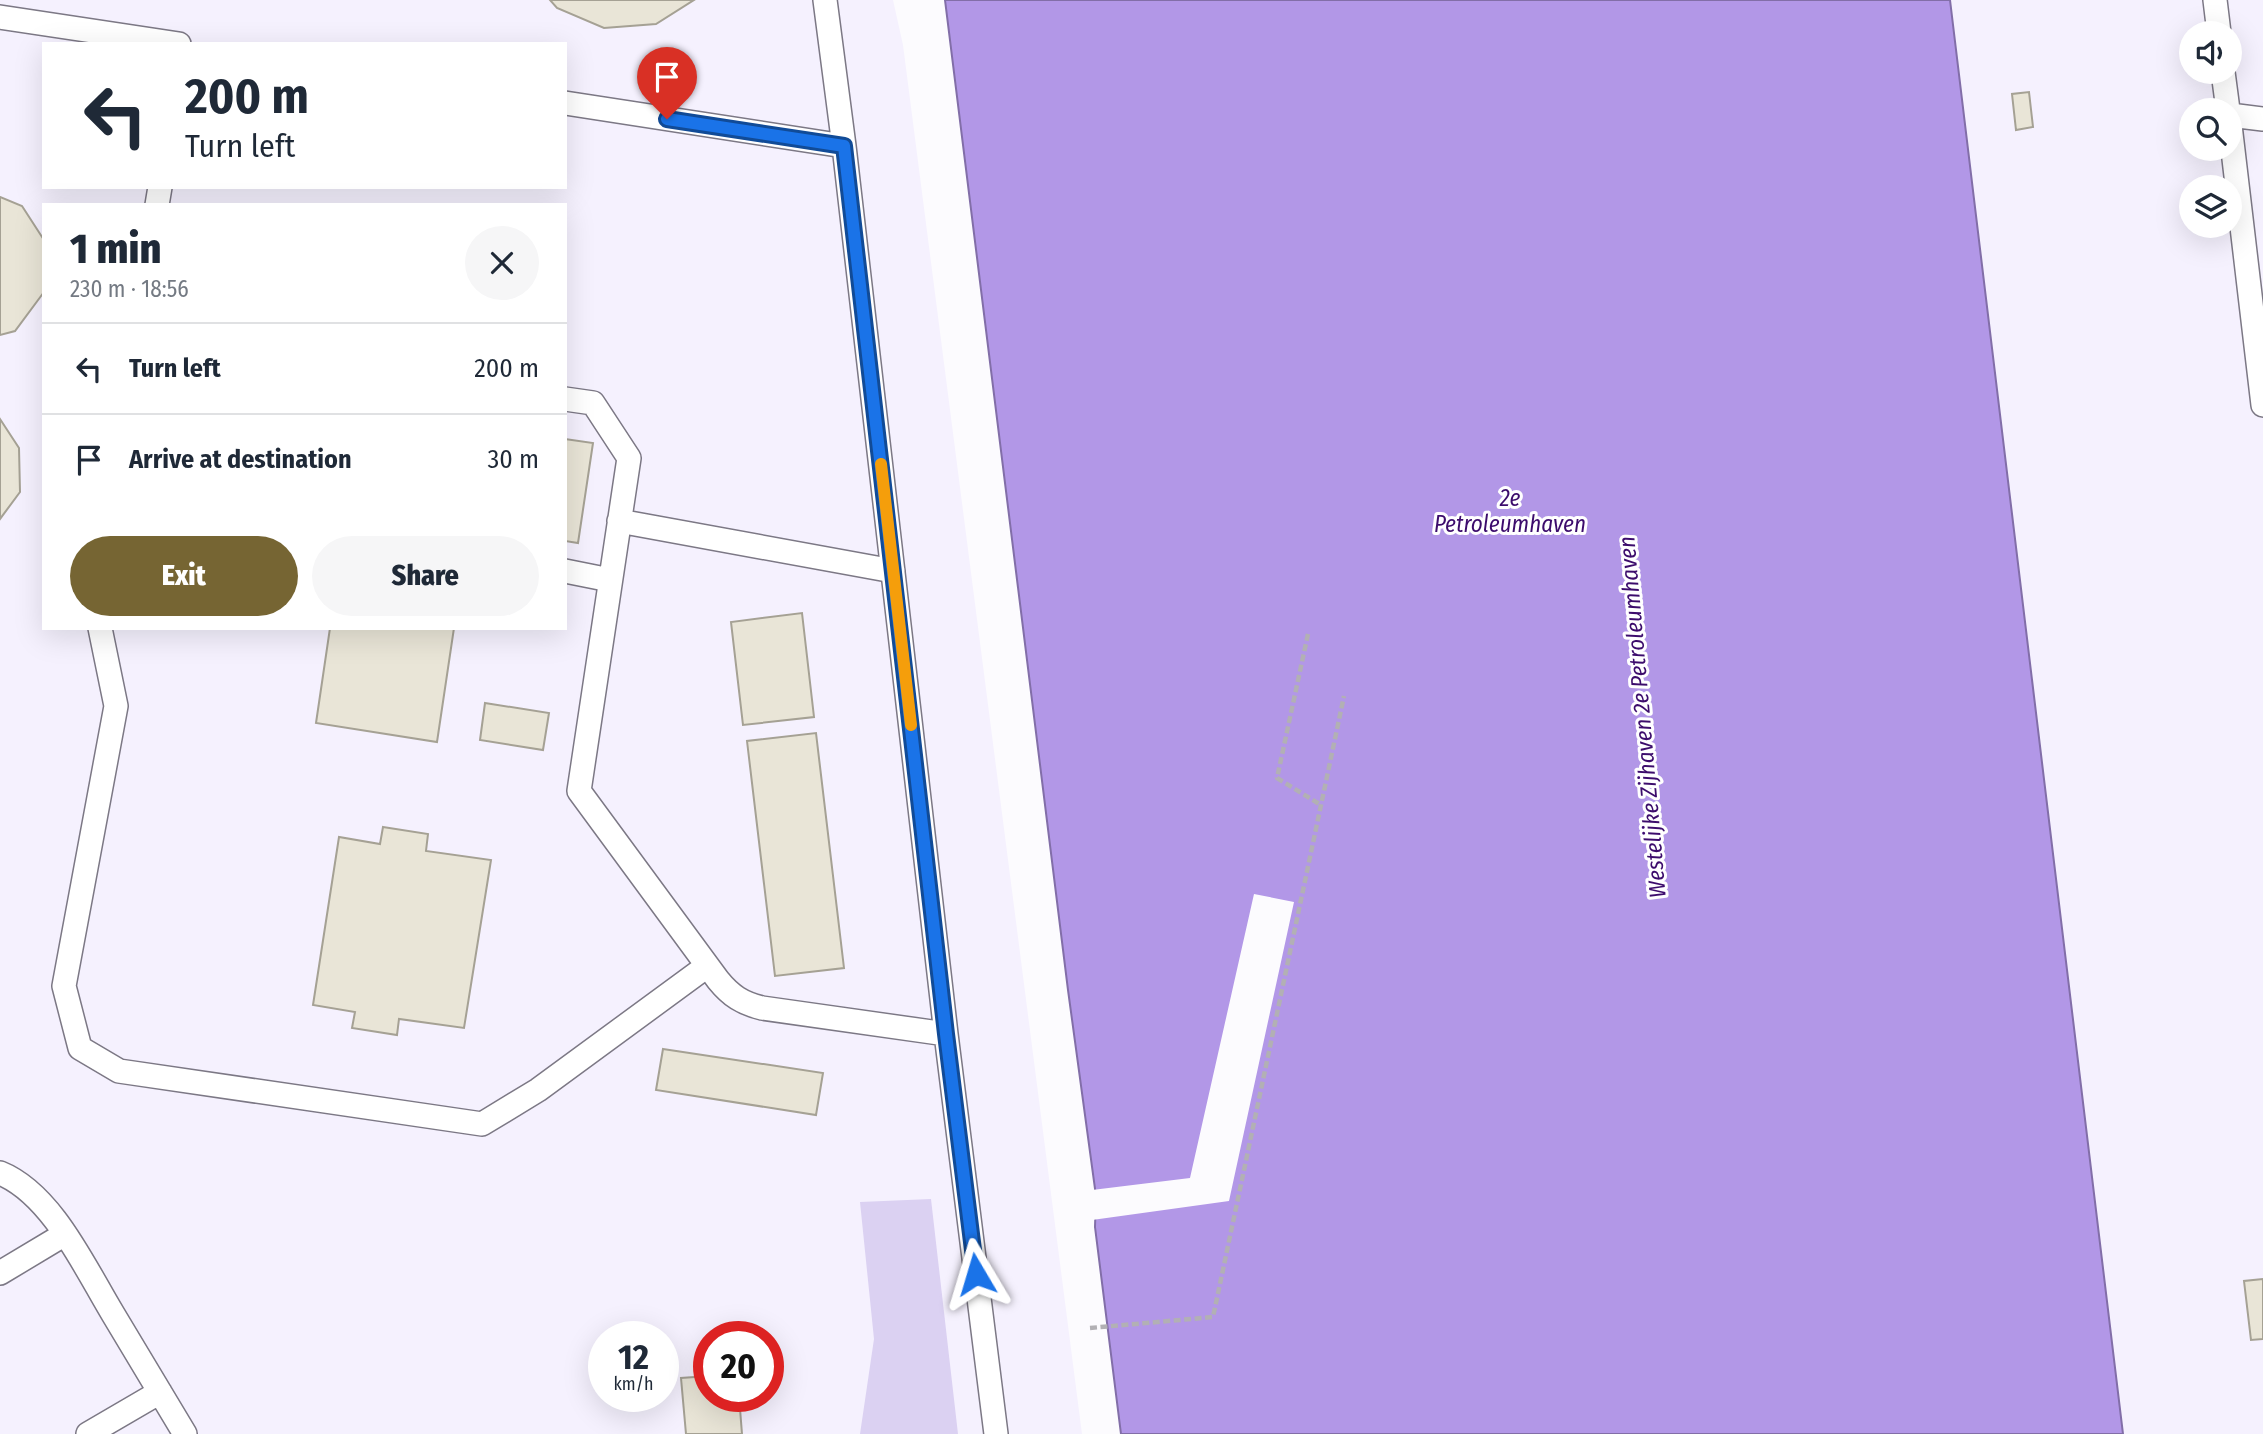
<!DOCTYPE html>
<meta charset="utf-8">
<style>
:root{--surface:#fff;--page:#f6f6f7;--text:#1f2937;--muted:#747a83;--line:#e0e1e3;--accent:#766533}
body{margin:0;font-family:"Fira Sans Condensed",sans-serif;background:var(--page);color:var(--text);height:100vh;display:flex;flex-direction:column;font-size:26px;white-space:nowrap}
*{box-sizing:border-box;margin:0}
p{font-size:23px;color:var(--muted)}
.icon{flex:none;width:38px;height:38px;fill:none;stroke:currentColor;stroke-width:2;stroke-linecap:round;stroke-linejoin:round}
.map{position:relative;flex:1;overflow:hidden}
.sheet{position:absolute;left:42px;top:203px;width:525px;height:427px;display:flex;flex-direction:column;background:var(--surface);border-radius:0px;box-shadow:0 7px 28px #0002}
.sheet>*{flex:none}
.top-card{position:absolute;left:42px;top:42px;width:525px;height:147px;border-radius:0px;box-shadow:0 7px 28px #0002;background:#fff;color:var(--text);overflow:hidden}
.fabs{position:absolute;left:2179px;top:21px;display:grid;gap:14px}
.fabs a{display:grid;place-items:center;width:63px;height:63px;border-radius:50%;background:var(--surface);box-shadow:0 7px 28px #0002;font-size:35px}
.speed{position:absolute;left:588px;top:1321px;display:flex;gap:14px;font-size:35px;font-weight:700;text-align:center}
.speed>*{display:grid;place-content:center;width:91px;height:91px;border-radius:50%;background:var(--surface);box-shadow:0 7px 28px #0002;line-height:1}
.speed small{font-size:18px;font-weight:400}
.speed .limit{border:10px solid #d22;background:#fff;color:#111}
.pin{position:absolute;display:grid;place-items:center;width:60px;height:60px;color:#fff;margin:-72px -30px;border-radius:50% 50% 50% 0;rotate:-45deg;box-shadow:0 0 7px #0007}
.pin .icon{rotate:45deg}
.me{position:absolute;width:77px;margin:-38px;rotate:353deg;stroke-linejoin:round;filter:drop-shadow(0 0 5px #0008)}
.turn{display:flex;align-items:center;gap:24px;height:147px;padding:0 28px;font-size:32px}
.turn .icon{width:91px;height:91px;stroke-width:2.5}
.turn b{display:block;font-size:49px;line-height:60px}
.round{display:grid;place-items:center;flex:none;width:74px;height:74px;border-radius:37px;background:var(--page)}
.head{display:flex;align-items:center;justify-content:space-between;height:119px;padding:0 28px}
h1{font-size:42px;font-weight:800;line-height:52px}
.action{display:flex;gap:14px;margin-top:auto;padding:14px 28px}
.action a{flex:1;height:80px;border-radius:42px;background:var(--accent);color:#fff;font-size:28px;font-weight:800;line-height:80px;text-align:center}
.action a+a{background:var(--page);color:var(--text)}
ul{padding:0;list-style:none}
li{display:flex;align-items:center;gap:21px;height:91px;padding:0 28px;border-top:2px solid var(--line)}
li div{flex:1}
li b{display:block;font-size:26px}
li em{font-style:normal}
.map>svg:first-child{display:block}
.built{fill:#f5f1fe;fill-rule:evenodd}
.green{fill:#dbd1f2}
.water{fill:#b297e7;stroke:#826ea8;stroke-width:2}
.pier{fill:#fcfbfe}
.building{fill:#e9e5d7;stroke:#a5a194;stroke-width:2}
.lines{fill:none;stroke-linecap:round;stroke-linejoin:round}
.lane-casing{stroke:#7c7885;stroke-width:26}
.path{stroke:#b2b0b4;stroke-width:4.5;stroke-dasharray:7 3.5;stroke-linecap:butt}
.lane{stroke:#fff;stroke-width:23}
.route-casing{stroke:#114b97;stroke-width:18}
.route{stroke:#1a73e8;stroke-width:12}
.slow{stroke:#f59e0b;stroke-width:12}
.labels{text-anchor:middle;stroke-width:6;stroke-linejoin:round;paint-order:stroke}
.water-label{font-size:23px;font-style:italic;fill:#3c0c6c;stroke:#fff}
</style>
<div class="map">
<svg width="2263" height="1434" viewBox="0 0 2263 1434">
<rect width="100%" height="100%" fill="#fcfbfe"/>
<!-- built -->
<path class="built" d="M0,0h893l10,45 179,1389h-1082zM44,44h521v143h-521zM44,205h521v423h-521zM604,1337h59v59h-59zM709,1337h59v59h-59z
M1950,0h313v1434h-140zM2191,33h39v39h-39zM2191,110h39v39h-39zM2191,187h39v39h-39z"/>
<!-- green -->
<path class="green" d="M931,1199l27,235h-98l14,-95 -14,-137z"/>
<!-- water -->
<path class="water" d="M945,0h1005l173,1434h-1002l-26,-207 1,-31 -28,-206z"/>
<!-- pier -->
<path class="pier" d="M1254,894l40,8 -65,299 -137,19v-30l98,-12z"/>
<!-- building -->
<path class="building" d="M550,0h144l-38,24 -52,4 -47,-20z
M2029,92l4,35 -17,3 -4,-36z
M0,197l22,9 22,34v52l-29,39 -15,4z
M0,419l19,29 1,44 -20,27z
M565,439l28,4 -15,100 -13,-2z
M802,613l12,104 -71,8 -12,-103z
M330,628h124l-17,114 -121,-19z
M485,703l64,10 -6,37 -63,-10z
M816,733l28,235 -69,8 -28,-235z
M383,827l45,7 -2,17 65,9 -27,168 -65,-9 -2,16 -45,-7 3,-16 -42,-7 26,-168 41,7z
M663,1049l160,24 -7,42 -160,-25z
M2263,1279v60l-12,1 -7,-59z
M709,1376v20h30l3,38h-56l-5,-56z"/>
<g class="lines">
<defs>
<path id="lane" d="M825,0l19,146 102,888 50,400
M2215,0l4,33
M0,17l179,27
M2223,72l5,38
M565,103l279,43
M2230,115l33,4
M2230,125l33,280
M157,205l3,-18
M565,399l28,4 36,55 -50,333 139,189c13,16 24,23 44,28l184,26
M619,521l274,50
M565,571l45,9
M100,628l16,78 -52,280 16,62 39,23 363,53 56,-34 169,-124
M0,1173c52,21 85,95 113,141 24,40 48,80 72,120
M0,1273l65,-39
M88,1434l72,-42"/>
</defs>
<!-- lane casing -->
<use href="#lane" class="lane-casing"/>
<!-- path -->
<path class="path" d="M1308,634l-31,144 44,27
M1090,1328l123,-11 131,-621"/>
<!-- lane -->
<use href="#lane" class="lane"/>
</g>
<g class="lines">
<defs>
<path id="route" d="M667,119l177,27 102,888 30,240"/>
</defs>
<!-- route casing -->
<use href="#route" class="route-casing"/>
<!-- route -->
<use href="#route" class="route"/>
<!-- slow -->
<path class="slow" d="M881,464l30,261"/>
</g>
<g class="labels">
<!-- water labels -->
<g class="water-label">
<text x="1510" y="506">2e<tspan x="1510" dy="26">Petroleumhaven</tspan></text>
<text transform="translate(1642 717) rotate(-95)" y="8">Westelijke Zijhaven 2e Petroleumhaven</text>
</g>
</g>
</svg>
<div class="fabs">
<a><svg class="icon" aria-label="sound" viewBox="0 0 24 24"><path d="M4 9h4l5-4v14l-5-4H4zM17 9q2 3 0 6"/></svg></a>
<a><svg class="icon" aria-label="search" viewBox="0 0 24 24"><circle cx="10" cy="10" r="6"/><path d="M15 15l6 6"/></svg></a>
<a><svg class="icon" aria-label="layers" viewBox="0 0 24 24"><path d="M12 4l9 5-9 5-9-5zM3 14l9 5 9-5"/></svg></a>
</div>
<div class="speed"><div>12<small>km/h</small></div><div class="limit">20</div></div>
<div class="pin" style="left:667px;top:119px;background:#d93025"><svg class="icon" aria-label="arrive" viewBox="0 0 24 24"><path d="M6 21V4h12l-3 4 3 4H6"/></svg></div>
<svg class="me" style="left:976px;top:1274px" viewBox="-20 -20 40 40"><path d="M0-17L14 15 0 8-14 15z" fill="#1a73e8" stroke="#fff" stroke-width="4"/></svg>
<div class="top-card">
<div class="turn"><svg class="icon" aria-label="left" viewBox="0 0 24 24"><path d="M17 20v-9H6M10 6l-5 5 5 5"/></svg><div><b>200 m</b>Turn left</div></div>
</div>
<section class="sheet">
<div class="head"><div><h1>1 min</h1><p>230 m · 18:56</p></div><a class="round"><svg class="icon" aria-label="close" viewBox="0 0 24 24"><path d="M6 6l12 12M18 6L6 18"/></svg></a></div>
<ul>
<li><svg class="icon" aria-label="left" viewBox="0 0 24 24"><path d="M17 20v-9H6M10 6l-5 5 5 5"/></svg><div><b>Turn left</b></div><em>200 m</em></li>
<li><svg class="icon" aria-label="arrive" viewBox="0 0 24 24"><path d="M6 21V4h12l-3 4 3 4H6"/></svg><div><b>Arrive at destination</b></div><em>30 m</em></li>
</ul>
<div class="action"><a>Exit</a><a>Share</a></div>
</section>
</div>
